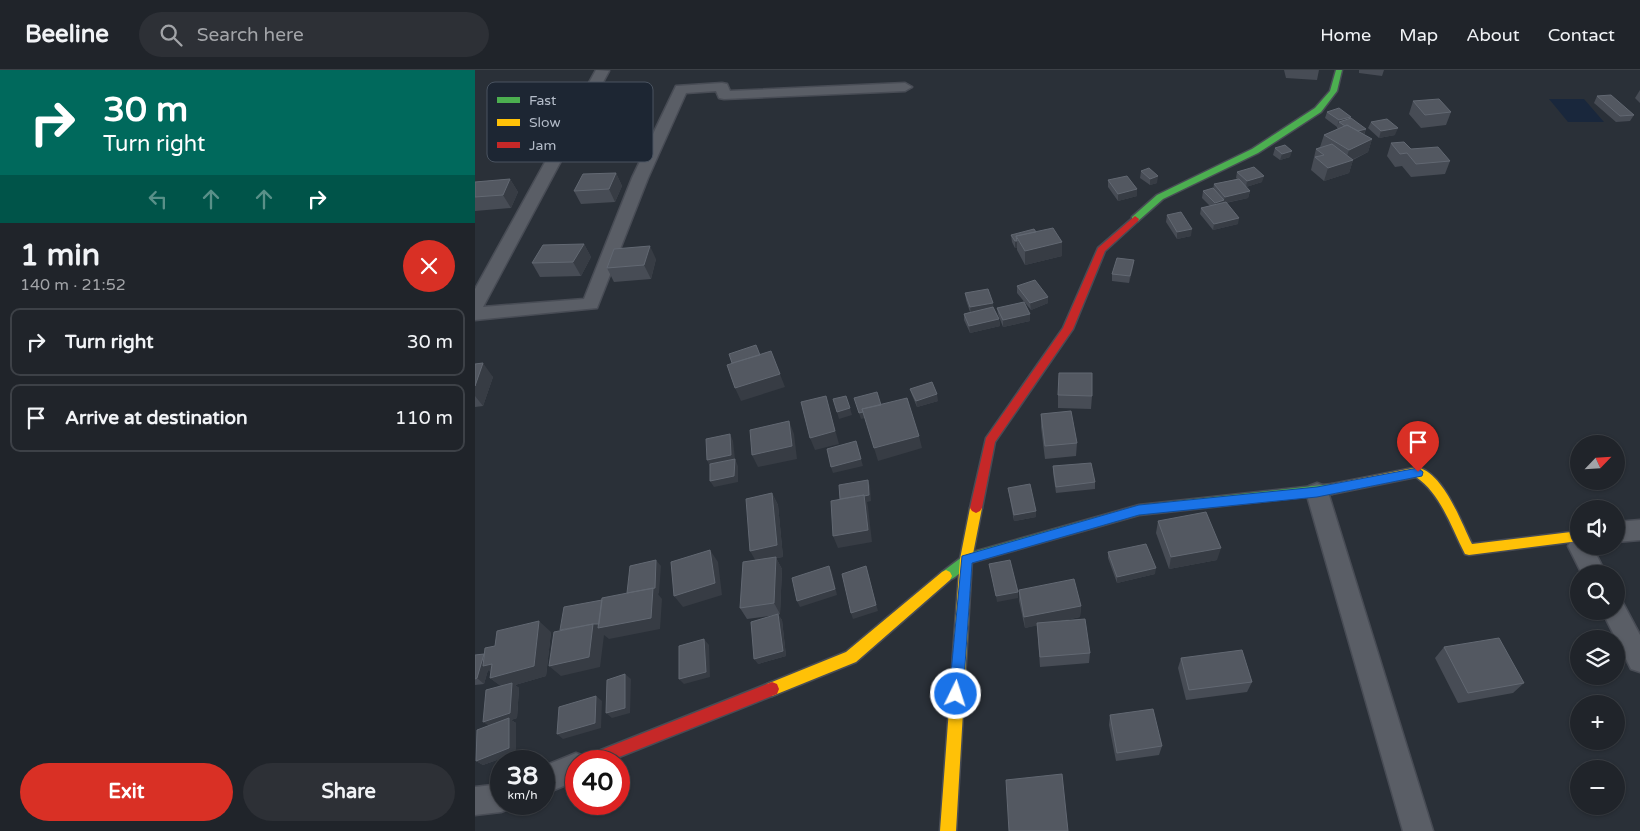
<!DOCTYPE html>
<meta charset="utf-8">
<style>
:root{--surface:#20242a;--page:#2d3036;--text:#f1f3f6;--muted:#a2a4a8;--line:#3d4147;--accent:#d93025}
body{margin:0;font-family:"Varela Round",sans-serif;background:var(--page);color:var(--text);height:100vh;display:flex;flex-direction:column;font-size:19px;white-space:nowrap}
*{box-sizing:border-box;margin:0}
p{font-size:16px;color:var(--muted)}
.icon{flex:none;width:28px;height:28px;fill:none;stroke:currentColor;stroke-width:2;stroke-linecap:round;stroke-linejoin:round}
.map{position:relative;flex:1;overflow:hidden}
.panel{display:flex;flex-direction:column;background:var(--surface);width:475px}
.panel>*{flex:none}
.hud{background:#00695c;color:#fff;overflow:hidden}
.needle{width:32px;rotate:65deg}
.tools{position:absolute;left:1095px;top:365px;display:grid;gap:10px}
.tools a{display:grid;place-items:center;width:55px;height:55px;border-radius:50%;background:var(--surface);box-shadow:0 1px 4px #0004,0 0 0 1px var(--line);font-size:25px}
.speed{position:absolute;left:15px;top:680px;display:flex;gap:10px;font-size:25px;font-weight:700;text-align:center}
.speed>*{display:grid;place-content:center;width:65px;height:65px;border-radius:50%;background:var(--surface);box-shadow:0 1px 4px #0004,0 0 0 1px var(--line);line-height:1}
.speed small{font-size:12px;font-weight:400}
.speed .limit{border:8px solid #d22;background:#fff;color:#111}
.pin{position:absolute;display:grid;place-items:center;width:42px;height:42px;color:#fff;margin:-51px -21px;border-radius:50% 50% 50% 0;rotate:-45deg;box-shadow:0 0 5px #0007}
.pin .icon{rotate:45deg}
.me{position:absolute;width:55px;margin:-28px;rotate:4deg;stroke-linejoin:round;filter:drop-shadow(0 0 4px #0008)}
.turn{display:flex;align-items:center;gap:18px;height:105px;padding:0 20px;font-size:22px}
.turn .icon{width:65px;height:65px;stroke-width:2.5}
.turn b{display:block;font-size:35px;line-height:42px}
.lanes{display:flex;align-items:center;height:48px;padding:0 20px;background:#0003;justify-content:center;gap:25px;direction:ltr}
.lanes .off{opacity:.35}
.round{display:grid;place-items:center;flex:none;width:52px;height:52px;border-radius:26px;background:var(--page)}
.overview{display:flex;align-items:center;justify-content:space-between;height:85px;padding:0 20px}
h1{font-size:30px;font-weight:800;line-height:38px}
.cta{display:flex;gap:10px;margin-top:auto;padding:10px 20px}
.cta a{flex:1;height:58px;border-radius:30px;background:var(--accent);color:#fff;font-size:20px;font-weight:800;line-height:58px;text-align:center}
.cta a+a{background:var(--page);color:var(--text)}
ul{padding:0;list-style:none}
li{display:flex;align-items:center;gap:15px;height:68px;margin:0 10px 8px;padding:0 10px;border:2px solid var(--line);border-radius:10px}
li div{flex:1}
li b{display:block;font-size:19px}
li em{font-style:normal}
header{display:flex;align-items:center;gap:30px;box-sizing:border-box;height:70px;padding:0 25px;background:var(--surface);border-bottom:1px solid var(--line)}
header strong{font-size:24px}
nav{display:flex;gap:28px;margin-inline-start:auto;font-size:18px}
.search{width:350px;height:45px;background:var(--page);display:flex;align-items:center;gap:12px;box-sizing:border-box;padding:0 18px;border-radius:28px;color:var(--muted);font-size:19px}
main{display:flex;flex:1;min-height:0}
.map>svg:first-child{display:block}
.water{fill:#19273c}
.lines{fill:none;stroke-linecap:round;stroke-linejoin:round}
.street-casing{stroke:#484c55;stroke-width:3}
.fast-casing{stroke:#484c55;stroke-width:3}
.slow-casing{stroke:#484c55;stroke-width:3}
.jam-casing{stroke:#484c55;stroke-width:3}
.street{fill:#5a5e66;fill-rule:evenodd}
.fast{fill:#4caf50;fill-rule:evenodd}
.slow{fill:#ffc107;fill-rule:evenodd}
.jam{fill:#c62828;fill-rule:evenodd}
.wall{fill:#474c55}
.shaded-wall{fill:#373c44}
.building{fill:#535861;stroke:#626872}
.route{fill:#1a73e8;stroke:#114b97}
.key{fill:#1d2633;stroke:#4a5360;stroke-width:1}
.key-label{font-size:14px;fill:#b4bcc9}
</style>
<header>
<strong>Beeline</strong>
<div class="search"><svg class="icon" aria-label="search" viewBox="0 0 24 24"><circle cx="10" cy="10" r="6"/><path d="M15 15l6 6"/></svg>Search here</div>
<nav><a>Home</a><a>Map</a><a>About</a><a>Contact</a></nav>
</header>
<main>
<section class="panel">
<div class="hud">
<div class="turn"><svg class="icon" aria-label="right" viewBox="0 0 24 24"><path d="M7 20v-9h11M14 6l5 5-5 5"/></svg><div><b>30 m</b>Turn right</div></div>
<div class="lanes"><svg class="icon off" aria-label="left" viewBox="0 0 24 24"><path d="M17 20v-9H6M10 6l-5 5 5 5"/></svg><svg class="icon off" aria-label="ahead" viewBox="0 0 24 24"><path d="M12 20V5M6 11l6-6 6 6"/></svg><svg class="icon off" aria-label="ahead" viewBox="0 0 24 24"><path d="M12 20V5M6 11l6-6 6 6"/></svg><svg class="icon" aria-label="right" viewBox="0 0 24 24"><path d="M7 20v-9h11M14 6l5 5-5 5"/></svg></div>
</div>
<div class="overview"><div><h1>1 min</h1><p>140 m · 21:52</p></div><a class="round" style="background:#d93025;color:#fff"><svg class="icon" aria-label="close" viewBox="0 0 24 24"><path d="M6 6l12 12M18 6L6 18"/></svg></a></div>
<ul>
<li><svg class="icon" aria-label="right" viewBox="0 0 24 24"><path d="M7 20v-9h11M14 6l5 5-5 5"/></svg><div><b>Turn right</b></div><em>30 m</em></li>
<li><svg class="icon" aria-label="arrive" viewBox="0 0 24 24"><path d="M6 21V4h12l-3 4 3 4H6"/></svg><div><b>Arrive at destination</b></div><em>110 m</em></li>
</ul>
<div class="cta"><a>Exit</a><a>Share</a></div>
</section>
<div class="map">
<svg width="1165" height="761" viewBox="0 0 1165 761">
<rect width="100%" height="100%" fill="#2a3038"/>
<!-- water -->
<path class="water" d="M1109,29l20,23h-36l-19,-23z"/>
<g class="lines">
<defs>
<path id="street" d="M121,0l13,1 -126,236 101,-8 48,-121 44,-92 46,-3 5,1 3,7 175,-8 7,4 -7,4 -181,8 -5,-1 -3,-7 -30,2 -38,85 -51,130 -122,12v-31z
M842,413l8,3 3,6 105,339h-30l-97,-339 3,-6z
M1165,450v20l-24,2v-20z
M1104,467v9h13l14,28h-24l-14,-28 4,-7z
M1141,531l7,2 17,32v37l-9,-3 -29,-58h14z
M101,683l10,4 2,4h-12v20l-32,13v-28z
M26,714v20h12l-2,4 -10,4 -26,3v-28z"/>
<path id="fast" d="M861,0h6l-5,21 -16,21 -63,41 -95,46 -25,22h-6v-4l25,-22 95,-46 63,-41 15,-17z
M857,414l4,2 2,3 -2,3 -4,2 -193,21 -169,48c-8,7 -18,21 -28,17l-2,-4 2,-4 24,-18 173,-49z"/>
<path id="slow" d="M943,397c27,9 42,53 54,77l107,-13v10l-110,14 -4,-1c-14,-27 -24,-60 -49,-77l-84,17 -4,-2 -2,-3 2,-3 4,-2z
M501,433l4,2 2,3 -10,51 -16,272h-16l20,-272 10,-51 2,-3z
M471,500l4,2 2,4 -2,4 -94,82 -84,34 -5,-2 -2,-5 2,-5 79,-32 96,-80z"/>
<path id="jam" d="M660,146l4,3 -1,2 -33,30 -32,78 -78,113 -13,66 -2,3 -4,2 -4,-2 -2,-3 16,-70 77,-110 35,-80z
M297,612l5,2 2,5 -2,5 -168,67h-25l2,-5z"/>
</defs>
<!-- street casing -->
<use href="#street" class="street-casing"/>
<!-- fast casing -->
<use href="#fast" class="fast-casing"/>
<!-- slow casing -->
<use href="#slow" class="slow-casing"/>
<!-- jam casing -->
<use href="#jam" class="jam-casing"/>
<!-- street -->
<use href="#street" class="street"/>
<!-- fast -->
<use href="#fast" class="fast"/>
<!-- slow -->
<use href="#slow" class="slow"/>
<!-- jam -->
<use href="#jam" class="jam"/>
</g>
<!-- wall -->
<path class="wall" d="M809,0h35l-2,10 -31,-2z
M884,0h25l-2,6 -23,-3z
M1165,20v13l-5,-5z
M102,21l-5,11 -28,2 -3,-6z
M1122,26l37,19 -4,6 -14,1 -22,-19z
M938,31l38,11 -5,13 -25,3 -12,-14z
M852,42l24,5v2l15,10 -2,6 8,4 -4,13 -15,8 -4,13 -25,8 -13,-11 5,-21 4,-2 4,-12 14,-6 -1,-1v-1l-12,-9z
M141,47l-8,17 -30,2 -6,-13z
M88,49l-12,19 -29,1 -7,-13z
M896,52l24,13 -16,3 -11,-10z
M916,73l59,18 -5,13 -34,3 -9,-11 -7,1 -8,-11z
M800,78l15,9 -10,3 -7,-5z
M666,101l16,12 -7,2 -10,-7z
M762,102l25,10 -16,5 4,4 -2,7 -22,5 12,21 -25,6 -13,-16 1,-6 9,-2 -8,-8 1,-7 10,-2 1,-5 23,-5 -1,-1z
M141,103l6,13 -7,16 -34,2 -7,-13z
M35,109l8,13 -7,16 -36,3v-29z
M633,110l29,16 -19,5 -10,-14z
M692,145l24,21 -14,3 -11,-17z
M561,162l26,10v14l-37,9 -8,-15v-2h-2l-3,-6 -1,-7z
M109,174l7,13 -10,19 -41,1 -8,-14z
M181,189l-5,20 -37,3 -7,-14z
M659,190l-1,7 -4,16 -17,-2v-7z
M542,216l31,11v6l-17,7 -14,-17z
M490,223l28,14 6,12 1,7 -30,7 -6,-13v-6l6,-2 -4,-12z
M522,238l33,13 -27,6 -5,-13z
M0,294l18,13 -10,29 -8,1z
M435,319l28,12 -21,6 -5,-12z
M583,325l34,1 -1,13 -33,-1z
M566,344l36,29 -1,13 -31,3 -4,-32z
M578,396l42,16v7l-39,4 -3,-20z
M533,418l28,23v6l-22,4 -5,-27z
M297,423l6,12 5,52 -7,1 6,11 -2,45 -2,1 4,5 4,36 -28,8 18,-49 -29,4 -7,-11 15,-48z
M683,451l59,39 -48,9 -13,-36z
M633,482l47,22 -38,9 -9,-25z
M544,520l62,16 -1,11 -23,5 33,31 -1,10 -49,4 -3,-42 -12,3 -6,-27z
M76,562l-5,44 -31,9 4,3 -2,30 -6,2 5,3v30l-33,12 -7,-4 13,-36 12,-39 -11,-8 1,-6 -3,-2 -4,14 -9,1v-30l10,-1z
M969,577l80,36 -11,10 -55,10 -23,-45z
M706,588l71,24 -5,10 -61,8 -8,-32z
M635,645l52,31 -3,9 -43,6 -7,-36z"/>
<!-- shaded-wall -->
<path class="shaded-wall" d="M99,15l3,6 -5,11 -3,-6z
M135,34l6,13 -8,17 -6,-13z
M81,36l7,13 -12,19 -7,-13z
M876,47l-2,6 -10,-1 -2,5 2,-7z
M923,58l-3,7 -16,3 2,-7z
M891,59l-3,7 -10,-3z
M897,69l-4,13 -19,9 4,-1 -4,13 -25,8 4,-13 17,-6 4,-12z
M817,81l-2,6 -10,3 2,-6z
M141,103l6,13 -7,16 -6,-13z
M683,106l-1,7 -7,2v-6z
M789,106l-2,6 -16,5 1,-6z
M35,109l8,13 -7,16 -8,-13z
M662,119v7l-19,5v-7z
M775,121l-2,7 -24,5 -11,6 2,-6 9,-3 1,-3z
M764,148l-1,6 -25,6 1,-6z
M717,159l-1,7 -14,3v-7z
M540,171h2v7h-2z
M587,172v14l-37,9v-14z
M109,174l7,13 -10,19 -8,-14z
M175,176l6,13 -5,20 -7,-14z
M659,190l-1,7 -4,16 1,-7z
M573,227v6l-17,7 -1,-7z
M518,233l1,6 -23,5 -1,-7z
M555,244v7l-27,6v-7z
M524,249l1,7 -30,7 -1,-7z
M296,281l14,36 -44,14 -6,-13z
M8,293l10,14 -10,29 -8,-10v-10z
M462,324l1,7 -21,6 -1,-6z
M351,326l13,48 -24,6 -5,-12z
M375,338l2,7 -13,4 -2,-7z
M388,342l2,6 -4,1 -2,-6z
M314,351l5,13 3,25 -39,8 -6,-12z
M255,364l3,7 2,18 3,7v16l-24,5 -4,-6v-14l-3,-7z
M444,366l3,12 -44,13 -4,-13z
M381,371l7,25 -30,7 -2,-6z
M393,410l2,6 1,15 -4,1 1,5 4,35 -34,6 -5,-12z
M297,423l6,12 5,52 -7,1 6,11 -2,45 -6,-11 -17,-40 -7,-12z
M561,441v6l-22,4v-6z
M746,478l-4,12 -48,9 2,-12z
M235,480l8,12 4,33 -39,12 -9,-11z
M181,490l5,6 -2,27 -1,1 4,5 -2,30 -51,10 -5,-4 -4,32 -39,9 -12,-10 44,-42h6l6,3z
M354,496l3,6 5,23 -37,12 -3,-6z
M391,496l12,45 -25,8 -2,-6z
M681,498l-1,6 -38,9v-6z
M543,522v6l-21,4 -1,-6z
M606,536l-1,11 -55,11 -1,-11z
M303,544l4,6 4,36 -28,8 -4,-5z
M64,551l12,11 -5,44 -31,9 4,3 -2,30 -6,2 5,3v30l-33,12 -7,-4 15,-34 -8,-5 20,-34 -13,-10 6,-2 -8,-6 -4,14 -7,-6 7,-24 7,5z
M229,569l5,6 1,32 -26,7 -5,-5z
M150,604l6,5 -1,34 -18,5 -6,-5z
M121,626l6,5 -1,27 -38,11 -6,-5z"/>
<!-- building -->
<path class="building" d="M1136,25l23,20 -14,1 -23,-20z
M964,29l12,13 -26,3 -12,-14z
M864,38l12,9 -12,3 -12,-8z
M876,48l15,11 -8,2 -11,-6 -2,1 -6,-4z
M912,49l11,9 -17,3 -10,-9z
M872,55l25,14 -23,11 -25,-15z
M929,72l7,7 27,-2 12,14 -34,3 -9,-11 -7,1 -9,-11z
M857,74l21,16 -25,8 -13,-11 9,-2 -8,-6z
M810,75l7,6 -10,3 -7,-6z
M779,97l10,9 -17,5 -10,-9z
M674,98l9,8 -8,3 -9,-8z
M141,103l-7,16 -35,2 9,-17z
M652,106l10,13 -19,5 -10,-14z
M35,109l-7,16 -28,2v-15z
M764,109l11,12 -25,6 -11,-13z
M738,118l11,12 -9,3 -12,-12z
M751,132l13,16 -25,6 -13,-16z
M706,142l11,17 -15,3 -10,-17z
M578,158l9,14 -37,9 -9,-15z
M559,159l2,3 -20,4 1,5h-2l-4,-6z
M109,174l-11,18 -41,1 11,-18z
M175,176l-6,19 -37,3 7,-19z
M642,188l17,2 -4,16 -18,-2z
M560,210l13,17 -18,6 -13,-17z
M513,219l5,14 -23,4 -5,-14z
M549,232l6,12 -27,6 -6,-12z
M518,237l6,12 -30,7 -5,-12z
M281,275l4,10 -28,8 -3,-9z
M296,281l9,23 -45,14 -8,-23z
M8,293l-8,23v-22z
M584,303h33v23l-34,-1z
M457,312l5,12 -21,7 -6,-12z
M402,322l4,13 -19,4 1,3 -4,1 -5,-15z
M351,326l9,35 -25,7 -9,-36z
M371,326l4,12 -13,4 -4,-13z
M432,328l12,38 -45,12 -12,-39z
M596,341l6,32 -32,3 -4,-32z
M314,351l3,25 -40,9 -2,-25z
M255,364l1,21 -24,5 -1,-21z
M381,371l5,18 -30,8 -4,-18z
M260,389l-1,17 -24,5v-17z
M616,393l4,19 -39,5 -3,-21z
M393,410l1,15 -5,1v-1l-24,4 -1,-14z
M555,414l6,27 -22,4 -6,-27z
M297,423l5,52 -27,6 -4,-52z
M389,425l4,35 -35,6 -2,-35z
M731,442l15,36 -50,9 -13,-36z
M671,474l10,24 -39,9 -9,-25z
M235,480l5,33 -41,13 -3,-34z
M301,487l-2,46 -34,5 3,-46z
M181,490l-1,28 -28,5 3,-27z
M535,490l8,32 -22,4 -7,-32z
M354,496l6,23 -38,12 -5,-23z
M391,496l10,39 -25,8 -9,-39z
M599,509l7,27 -57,11 -5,-27z
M178,518l-2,30 -53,10 4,-30z
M127,530l-3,24h-6l-33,6 4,-23z
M303,544l5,37 -29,8 -3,-37z
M610,549l5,34 -50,4 -3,-34z
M64,551l-5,45 -44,12 2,-14 -9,2 2,-18 10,-2 2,-15z
M118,554l-4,33 -40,9 5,-34z
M1024,568l25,45 -56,10 -24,-46z
M229,569l2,33 -27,7v-33z
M767,580l10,32 -63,8 -8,-32z
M9,584l-7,24 -2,1v-24z
M150,604v34l-19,5 1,-33z
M37,613l-2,30 -27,9 3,-32z
M121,626l-1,27 -38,11 2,-27z
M678,639l9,37 -45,7 -7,-38z
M34,648v30l-33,13 1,-31z
M587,704l6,57h-59l-3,-51z"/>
<!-- route -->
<path class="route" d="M943,398l5,4 -1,4 -105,21 -178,18 -167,48 -9,131 -2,5 -5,2 -5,-2 -2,-5 13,-138 177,-51 178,-18z"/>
<!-- legend -->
<rect x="12" y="12" width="166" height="80" rx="8" class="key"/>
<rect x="22" y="27" width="23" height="6" fill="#4caf50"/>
<rect x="22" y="49" width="23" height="7" fill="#ffc107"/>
<rect x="22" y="72" width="23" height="6" fill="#c62828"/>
<g class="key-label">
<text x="54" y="35">Fast</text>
<text x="54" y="57">Slow</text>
<text x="54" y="80">Jam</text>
</g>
</svg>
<div class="tools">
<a><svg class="needle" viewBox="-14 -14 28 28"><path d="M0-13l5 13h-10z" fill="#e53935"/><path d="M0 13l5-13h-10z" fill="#a2a4a8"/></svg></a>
<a><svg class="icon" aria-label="sound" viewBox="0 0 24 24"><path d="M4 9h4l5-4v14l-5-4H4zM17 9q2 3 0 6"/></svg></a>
<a><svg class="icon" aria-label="search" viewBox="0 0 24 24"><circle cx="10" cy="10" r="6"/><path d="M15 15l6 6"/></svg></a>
<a><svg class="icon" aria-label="layers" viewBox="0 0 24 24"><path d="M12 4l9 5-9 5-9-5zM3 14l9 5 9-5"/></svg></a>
<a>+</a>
<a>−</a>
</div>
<div class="speed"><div>38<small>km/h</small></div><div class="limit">40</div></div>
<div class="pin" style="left:943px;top:402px;background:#d93025"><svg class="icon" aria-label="arrive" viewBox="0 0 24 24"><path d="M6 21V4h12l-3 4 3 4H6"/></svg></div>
<svg class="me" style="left:481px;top:624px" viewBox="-20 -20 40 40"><circle r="17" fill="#1a73e8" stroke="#fff" stroke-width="3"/><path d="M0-11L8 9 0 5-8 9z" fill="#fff"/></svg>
</div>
</main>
